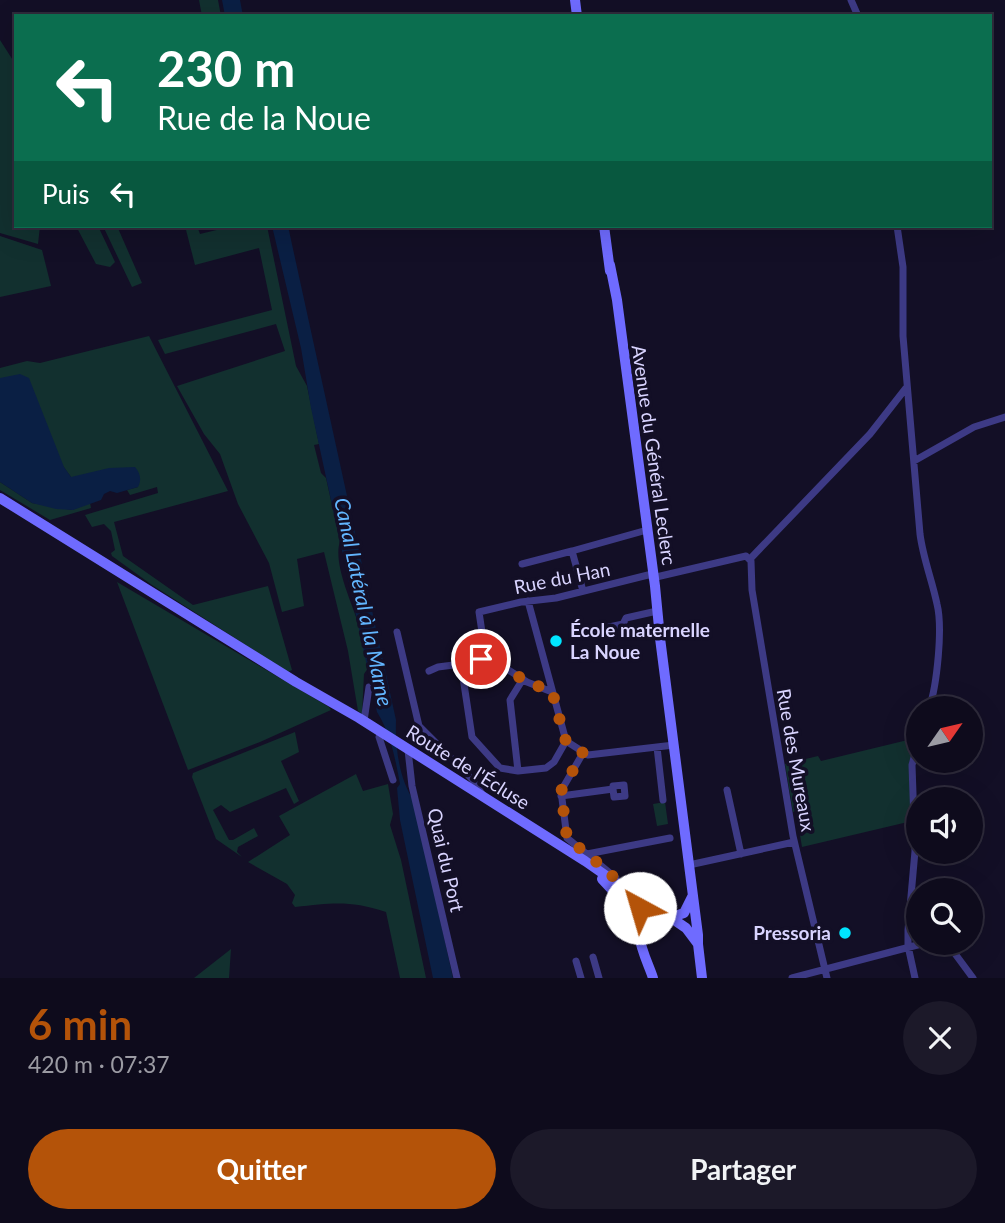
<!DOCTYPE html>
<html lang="fr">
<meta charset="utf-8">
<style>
:root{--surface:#0e0b1c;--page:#1c1929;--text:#f1f3f6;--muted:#9b9ba3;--line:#2e2b3b;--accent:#b45309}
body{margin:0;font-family:Lato,sans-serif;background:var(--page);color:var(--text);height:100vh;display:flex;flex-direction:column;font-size:26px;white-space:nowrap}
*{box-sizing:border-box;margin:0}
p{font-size:23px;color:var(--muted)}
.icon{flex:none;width:38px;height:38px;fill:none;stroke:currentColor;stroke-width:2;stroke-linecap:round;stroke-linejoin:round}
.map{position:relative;height:978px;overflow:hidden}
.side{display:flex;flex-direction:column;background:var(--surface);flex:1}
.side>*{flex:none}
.hud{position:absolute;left:14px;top:14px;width:978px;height:214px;border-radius:0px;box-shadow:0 7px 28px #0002,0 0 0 2px var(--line);background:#0b6e4f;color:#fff;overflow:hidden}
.needle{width:46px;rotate:56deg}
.fabs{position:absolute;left:906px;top:696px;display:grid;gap:14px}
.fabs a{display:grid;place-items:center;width:77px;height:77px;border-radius:50%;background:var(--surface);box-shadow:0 7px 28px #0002,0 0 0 2px var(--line);font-size:35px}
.pin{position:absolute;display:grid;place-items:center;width:60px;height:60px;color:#fff;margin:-30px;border:4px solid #fff;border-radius:50%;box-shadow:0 2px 7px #0007}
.me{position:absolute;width:77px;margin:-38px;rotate:321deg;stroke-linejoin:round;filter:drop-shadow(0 0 5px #0008)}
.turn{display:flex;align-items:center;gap:24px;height:147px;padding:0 28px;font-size:32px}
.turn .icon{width:91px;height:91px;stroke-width:2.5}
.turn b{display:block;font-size:49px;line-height:60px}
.then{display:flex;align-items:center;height:66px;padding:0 28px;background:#0003;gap:14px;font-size:26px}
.round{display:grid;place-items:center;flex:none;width:74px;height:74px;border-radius:37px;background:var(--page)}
.headline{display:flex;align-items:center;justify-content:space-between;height:119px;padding:0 28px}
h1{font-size:42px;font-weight:700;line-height:52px;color:var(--accent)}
.button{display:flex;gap:14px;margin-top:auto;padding:14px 28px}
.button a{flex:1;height:80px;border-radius:42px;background:var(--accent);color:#fff;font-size:28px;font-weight:700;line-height:80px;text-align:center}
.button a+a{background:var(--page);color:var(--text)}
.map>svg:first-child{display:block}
.green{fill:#12302f}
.water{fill:#0a1f44}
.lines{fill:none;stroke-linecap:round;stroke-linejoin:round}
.street{stroke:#3d3a85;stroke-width:7}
.secondary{stroke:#6f6bff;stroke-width:10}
.route{stroke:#b45309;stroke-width:12;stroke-dasharray:0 21.6}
.poi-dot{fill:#00e5ff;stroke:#130f26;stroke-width:2.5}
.labels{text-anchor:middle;stroke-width:7;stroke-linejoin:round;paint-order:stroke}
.street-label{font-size:19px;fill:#d9d4ff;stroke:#130f26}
.poi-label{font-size:19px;font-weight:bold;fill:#d9d4ff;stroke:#130f26;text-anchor:start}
.water-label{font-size:21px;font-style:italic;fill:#62b6ff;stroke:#130f26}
</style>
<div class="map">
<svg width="1005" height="978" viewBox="0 0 1005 978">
<rect width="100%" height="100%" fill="#130f26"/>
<!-- green -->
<path class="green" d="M199,0h19l3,16h-19z
M0,40l16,25v161h24l-2,18 -38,-11z
M76,226h22l17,36 -5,5 -14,-3z
M103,226h14l25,57 -10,4z
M185,226h12l3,8 33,-8h34l29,140 11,20 12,58 -5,1 7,28 5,5 14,63c-7,22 10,57 17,79 5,16 8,33 11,48l-4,6 -2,40 -4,-3 -10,-60 -24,-99 -27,7 7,47 -22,6 -13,-49 -31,-59 -18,-50 -16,-20 -27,-48 108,-35 -9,-27 -111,30 -7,-14 114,-30 -13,-62 -64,17z
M0,236l42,14 9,36 -51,11z
M149,336l79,155 -114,31 9,34 70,49 75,-19 24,84 -4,2 -136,-87 -40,-29 -1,-3 4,-3 -4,-19 -7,-7 -12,3 -7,-12 73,-22 -1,-6 -27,8 -3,-5 11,-3 -67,-10 -71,-97v-12l27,-7 13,2z
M0,482l32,21 40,7 18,-7 1,5 -41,12 -50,-30z
M117,582l212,125 2,3 -71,32 -72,28z
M295,732l4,20 -18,9 18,40 -5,3 -8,-16 -56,24 -9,-7 -8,5 16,30h4l21,-12 4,8 -20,11 -1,5 5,5 -26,-18 -24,-62 1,-4z
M916,738l-7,26 3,57 -110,26 -6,-36 -3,1 -8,-48 33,-8 3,5z
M356,774l7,17 25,-7 5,30 -3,11 11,35 25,118h-26l-14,-66c-37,-12 -53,-9 -91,-5l-3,-4 3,-8 -8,-11 -39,-22 42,-27 -11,-19z
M665,802l3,22 -11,2 -4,-22z
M231,949l-2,29h-35z"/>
<!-- water -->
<path class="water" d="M222,0h18l3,16h-18z
M272,226h16l108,494c-1,27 3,59 18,81l39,177h-20l-33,-158 -3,-32 3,-4c-5,-26 -9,-50 -23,-72l-66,-304 -10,-60z
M20,374l9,4 35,89 7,10 38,-9 26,-1c5,6 7,12 3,20l-21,6 -7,-2 -6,3 -3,6 -28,10 -17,-1 -24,-6 -32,-21v-104z"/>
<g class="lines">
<!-- street -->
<path class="street" d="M851,0l7,16
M897,226l6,41v69l17,198c3,24 12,46 17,70 6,24 0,81 -8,105
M914,461l60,-34 31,-10
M750,559l120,-125 36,-46
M522,564l50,-13
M652,578l94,-22 5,5 1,29 41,246 34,142
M583,591l-11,-40 75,-21
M528,601l38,140 22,14 86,-10
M591,631l32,-7 3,-6 31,-7
M397,632l22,94 53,53 12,18
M486,659l-7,-47 42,-10 35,-4 96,-24
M429,671l9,-4 23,-3
M552,692l-25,-10 -34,-22 -7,-1 -25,5 11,73 28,31 18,3 28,-3 8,-6 12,-21
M364,721l5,-34
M381,732l-2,5 14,43
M657,747l6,53
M408,750l4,36 45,192
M583,753l-22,38 6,47 49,40
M518,771l-8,-71 13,-21
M727,790l14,64
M561,796l52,-7v-3l11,-1 1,11 -11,1 -1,-8
M587,854l83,-16
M689,865l105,-23
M942,943l11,8 20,27
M593,957l6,21
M576,961l5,17
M792,978l133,-35
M915,978l-7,-32v-16l7,-79 -3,-86 7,-26"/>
<!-- secondary -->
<path class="secondary" d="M575,0l2,16
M604,226l6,45
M610,265l7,35 38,286 5,52 38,297v8
M0,498l296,184 63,36 226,143 33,23 22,24 24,5 22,15 12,16 4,34
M602,879l14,15 22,36
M649,911c-22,14 -2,48 4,67
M672,917l12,-4 8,-16"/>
</g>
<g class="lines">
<!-- route -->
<path class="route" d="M481,659l12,1 34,22 25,9 12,45 2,5 17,12 -22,38 6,47 42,34 31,36"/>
</g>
<!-- markers -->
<g class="poi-dot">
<circle cx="556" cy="641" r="7"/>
<circle cx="845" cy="933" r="7"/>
</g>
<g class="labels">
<!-- street labels -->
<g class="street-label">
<text transform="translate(654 455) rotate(82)" y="7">Avenue du Général Leclerc</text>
<text transform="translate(562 578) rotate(-11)" y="7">Rue du Han</text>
<text transform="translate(796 760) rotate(80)" y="7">Rue des Mureaux</text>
<text transform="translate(468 767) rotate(32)" y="7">Route de l'Écluse</text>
<text transform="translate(446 860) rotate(77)" y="7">Quai du Port</text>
</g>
<!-- poi labels -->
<g class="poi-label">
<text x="570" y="637">École maternelle<tspan x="570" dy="22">La Noue</tspan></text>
<text x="831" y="940" text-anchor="end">Pressoria</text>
</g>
<!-- water labels -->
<g class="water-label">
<text transform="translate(363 602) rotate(78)" y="7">Canal Latéral à la Marne</text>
</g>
</g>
</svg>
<div class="fabs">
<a><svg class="needle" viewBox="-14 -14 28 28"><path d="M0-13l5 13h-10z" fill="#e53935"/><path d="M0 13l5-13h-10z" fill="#9b9ba3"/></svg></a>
<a><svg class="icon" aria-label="sound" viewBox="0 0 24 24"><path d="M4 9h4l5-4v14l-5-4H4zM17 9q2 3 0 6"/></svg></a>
<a><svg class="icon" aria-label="search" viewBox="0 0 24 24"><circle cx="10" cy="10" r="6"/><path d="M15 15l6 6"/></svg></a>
</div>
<div class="pin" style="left:481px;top:659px;background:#d93025"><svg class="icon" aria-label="arrive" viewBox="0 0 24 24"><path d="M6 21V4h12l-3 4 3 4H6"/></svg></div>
<svg class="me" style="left:640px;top:908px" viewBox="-20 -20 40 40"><circle r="19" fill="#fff"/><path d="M0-13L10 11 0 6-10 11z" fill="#b45309"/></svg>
<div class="hud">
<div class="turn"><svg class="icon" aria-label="left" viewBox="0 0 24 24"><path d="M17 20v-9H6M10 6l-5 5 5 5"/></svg><div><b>230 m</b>Rue de la Noue</div></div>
<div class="then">Puis<svg class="icon" aria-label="left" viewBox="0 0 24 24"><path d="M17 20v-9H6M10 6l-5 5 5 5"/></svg></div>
</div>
</div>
<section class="side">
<div class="headline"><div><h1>6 min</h1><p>420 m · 07:37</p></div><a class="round"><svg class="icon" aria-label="close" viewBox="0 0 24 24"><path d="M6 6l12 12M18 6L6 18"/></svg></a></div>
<div class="button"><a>Quitter</a><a>Partager</a></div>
</section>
